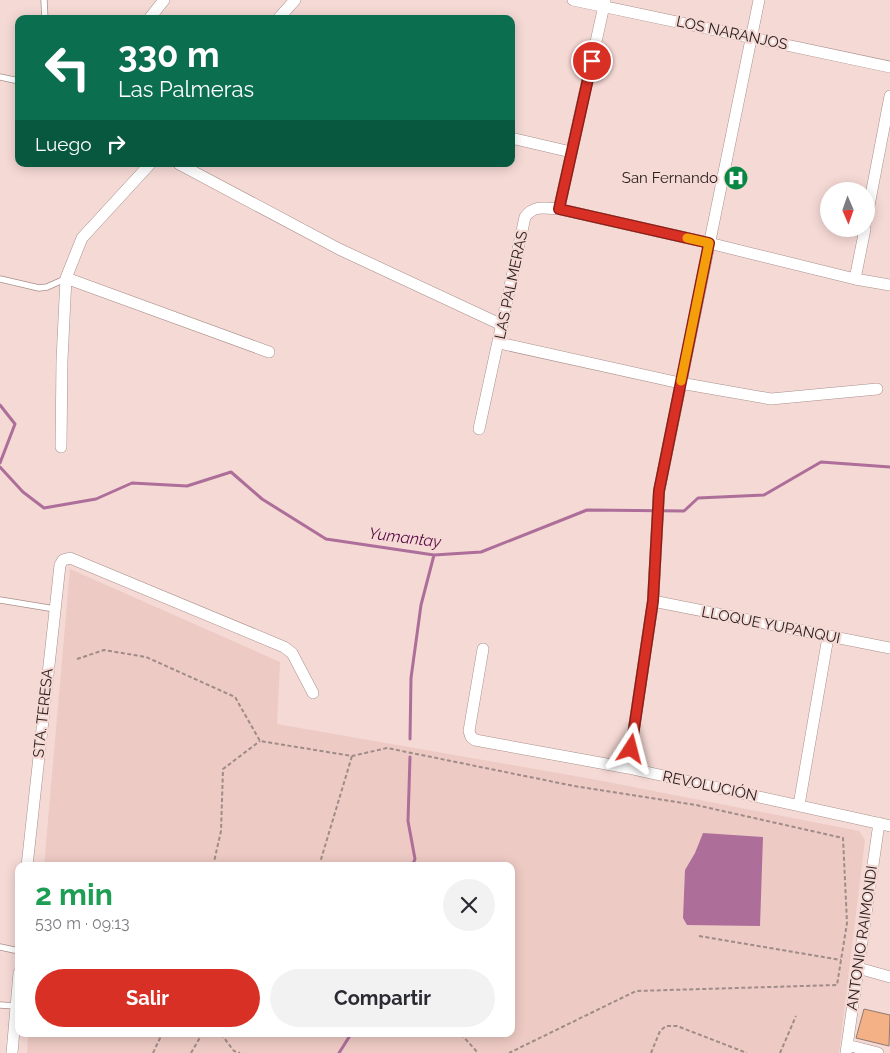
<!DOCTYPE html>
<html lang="es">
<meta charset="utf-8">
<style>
:root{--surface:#fff;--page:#f2f2f3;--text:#2b2b33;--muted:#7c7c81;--accent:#d93025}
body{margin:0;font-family:Raleway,sans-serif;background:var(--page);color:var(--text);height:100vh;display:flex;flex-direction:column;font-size:19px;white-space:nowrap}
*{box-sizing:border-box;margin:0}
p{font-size:16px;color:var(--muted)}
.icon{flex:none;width:28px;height:28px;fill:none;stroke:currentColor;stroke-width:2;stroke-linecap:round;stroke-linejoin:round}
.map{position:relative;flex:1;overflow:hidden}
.side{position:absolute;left:15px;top:862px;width:500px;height:175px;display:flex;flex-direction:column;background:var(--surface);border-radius:10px;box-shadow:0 2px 12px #0003}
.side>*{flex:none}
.top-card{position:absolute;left:15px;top:15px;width:500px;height:152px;border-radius:10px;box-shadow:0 2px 12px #0003;background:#0b6e4f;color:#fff;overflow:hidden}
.needle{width:32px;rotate:178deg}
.tools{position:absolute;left:820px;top:182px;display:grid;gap:10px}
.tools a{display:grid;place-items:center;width:55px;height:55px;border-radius:50%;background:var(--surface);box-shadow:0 2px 12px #0003;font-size:25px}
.pin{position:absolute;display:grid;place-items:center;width:42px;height:42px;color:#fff;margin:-21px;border:2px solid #fff;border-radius:50%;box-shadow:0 1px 5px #0007}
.me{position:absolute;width:55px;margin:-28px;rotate:9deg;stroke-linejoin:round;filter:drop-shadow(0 0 4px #0008)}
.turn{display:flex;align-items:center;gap:18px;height:105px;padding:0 20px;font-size:22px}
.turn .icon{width:65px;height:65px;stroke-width:2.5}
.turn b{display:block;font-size:35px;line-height:42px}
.then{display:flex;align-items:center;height:48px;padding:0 20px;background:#0003;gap:10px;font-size:19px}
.round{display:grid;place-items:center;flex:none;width:52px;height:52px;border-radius:26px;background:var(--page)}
.head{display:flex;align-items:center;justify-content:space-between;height:85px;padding:0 20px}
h1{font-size:30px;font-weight:700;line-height:38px;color:#1e9e55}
.cta{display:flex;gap:10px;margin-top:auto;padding:10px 20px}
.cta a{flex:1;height:58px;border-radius:30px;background:var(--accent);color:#fff;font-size:20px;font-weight:700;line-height:58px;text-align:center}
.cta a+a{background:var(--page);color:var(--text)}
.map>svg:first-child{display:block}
.built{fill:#eecac4}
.water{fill:#ad6e99}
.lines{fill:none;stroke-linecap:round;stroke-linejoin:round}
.stream{stroke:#ad6e99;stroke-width:3}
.building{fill:#f5b186;stroke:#8f7a6d}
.lane-casing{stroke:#a9908b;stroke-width:7}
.street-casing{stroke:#a9908b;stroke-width:12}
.path{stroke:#9f8b88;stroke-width:2;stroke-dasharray:4 2.5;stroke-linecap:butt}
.lane{stroke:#fff;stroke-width:5.5}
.street{stroke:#fff;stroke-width:11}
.route-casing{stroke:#8d1f18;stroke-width:12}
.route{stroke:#d93025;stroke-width:9}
.slow{stroke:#f59e0b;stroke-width:9}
.labels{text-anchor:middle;stroke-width:4.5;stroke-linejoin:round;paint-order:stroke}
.street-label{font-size:15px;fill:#2a201f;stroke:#f5d9d5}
.poi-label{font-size:15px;fill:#2a201f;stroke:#f5d9d5;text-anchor:end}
.water-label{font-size:16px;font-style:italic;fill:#590a47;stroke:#f5d9d5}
</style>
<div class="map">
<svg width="890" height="1053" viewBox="0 0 890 1053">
<rect width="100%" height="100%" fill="#f5d9d5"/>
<!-- built -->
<path class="built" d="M70,569l210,93 -3,62 315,55 267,52 6,9 -26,213h-812l1,-19h483v-168h-467z"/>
<!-- water -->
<path class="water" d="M703,833l60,4 -3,89 -73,-1 -4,-7 2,-48 10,-17z"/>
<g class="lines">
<!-- stream -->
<path class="stream" d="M0,405l15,19 -15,39
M0,467l23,25 21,16 52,-9 36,-16 55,3 44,-14 31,27 64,40 108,16 47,-3 106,-42 97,1 14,-13 66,-3 57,-33 69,5
M410,739l1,-61 10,-73 13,-50
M410,757l-2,64 7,38 -3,7
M339,1053l12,-19"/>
</g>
<!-- building -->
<path class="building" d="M864,1009l26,6 -1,31 -33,-8z"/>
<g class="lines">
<defs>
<path id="lane" d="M44,0l1,19
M0,77l19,4
M0,279l39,9 8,-1 18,-8
M0,600l55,9
M0,947l19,4
M0,1005l16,1"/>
<path id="street" d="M573,0l317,67
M149,19l15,-19
M278,19l17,-19
M511,138l60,14
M179,164l160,85 163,76
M559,209l46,-208
M866,221l24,-125
M66,278l203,74
M855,279l10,-50
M499,343l181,40 91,16 106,-10
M479,429l46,-212c9,-12 20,-9 34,-8l150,34 146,36 35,6
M61,447l1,-87 4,-82 16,-40 68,-74
M653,601l237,47
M483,649l-14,82 2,6 4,3 153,28 262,58
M628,768l25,-167 6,-110 100,-491
M799,805l29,-168
M27,866l33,-301 3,-5 7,-2 214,89 8,6 21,40
M858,968l32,9
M847,1045l31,8
M12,1053l7,-80
M846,1053l33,-230"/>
</defs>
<!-- lane casing -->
<use href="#lane" class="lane-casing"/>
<!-- street casing -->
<use href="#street" class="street-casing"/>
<!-- path -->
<path class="path" d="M77,659l27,-9 42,7 89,40 25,44 92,15 35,-8 187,38 122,19 147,33 4,85 -10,62 -201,6 -127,62
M213,866l8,-35 2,-62 37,-28
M319,866l33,-110
M699,936l142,24
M221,1034l13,17 6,2
M461,1034l17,19
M153,1053l9,-19
M191,1053l11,-19
M651,1053l9,-22 6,-5h11l70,27
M780,1053l16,-37"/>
<!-- lane -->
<use href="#lane" class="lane"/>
<!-- street -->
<use href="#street" class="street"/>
</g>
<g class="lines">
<defs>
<path id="route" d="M592,61l-33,148 150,34 -50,248 -6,110 -22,148"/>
</defs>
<!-- route casing -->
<use href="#route" class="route-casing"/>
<!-- route -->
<use href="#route" class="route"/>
<!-- slow -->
<path class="slow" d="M681,381l28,-138 -22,-5"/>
</g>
<!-- icons -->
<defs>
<symbol id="hospital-disc" viewBox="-11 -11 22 22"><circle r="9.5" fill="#078742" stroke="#f5d9d5"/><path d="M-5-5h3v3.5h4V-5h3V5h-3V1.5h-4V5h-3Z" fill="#fff"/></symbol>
</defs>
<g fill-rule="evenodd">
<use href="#hospital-disc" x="722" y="164" width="28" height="28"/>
</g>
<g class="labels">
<!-- street labels -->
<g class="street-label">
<text transform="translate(732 33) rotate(12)" y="5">LOS NARANJOS</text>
<text transform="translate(511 285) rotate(-78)" y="5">LAS PALMERAS</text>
<text transform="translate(771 625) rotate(11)" y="5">LLOQUE YUPANQUI</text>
<text transform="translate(43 713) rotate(-84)" y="5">STA. TERESA</text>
<text transform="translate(710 786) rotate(12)" y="5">REVOLUCIÓN</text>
<text transform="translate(862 938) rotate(-82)" y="5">ANTONIO RAIMONDI</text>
</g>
<!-- poi labels -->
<g class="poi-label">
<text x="718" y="183">San Fernando</text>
</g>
<!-- water labels -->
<g class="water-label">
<text transform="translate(405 537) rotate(7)" y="6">Yumantay</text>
</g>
</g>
</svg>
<div class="tools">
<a><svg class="needle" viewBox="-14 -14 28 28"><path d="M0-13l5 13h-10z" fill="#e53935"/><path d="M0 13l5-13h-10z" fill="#7c7c81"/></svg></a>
</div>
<div class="pin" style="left:592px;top:61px;background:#d93025"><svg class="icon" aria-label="arrive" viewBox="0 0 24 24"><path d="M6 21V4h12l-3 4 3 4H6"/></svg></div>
<svg class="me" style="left:631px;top:749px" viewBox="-20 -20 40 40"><path d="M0-17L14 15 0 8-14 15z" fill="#d93025" stroke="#fff" stroke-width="4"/></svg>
<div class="top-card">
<div class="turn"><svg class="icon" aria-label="left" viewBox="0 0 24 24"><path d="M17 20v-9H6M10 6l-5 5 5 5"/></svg><div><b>330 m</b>Las Palmeras</div></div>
<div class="then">Luego<svg class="icon" aria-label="right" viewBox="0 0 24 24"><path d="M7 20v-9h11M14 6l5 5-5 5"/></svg></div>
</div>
<section class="side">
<div class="head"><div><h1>2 min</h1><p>530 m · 09:13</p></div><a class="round"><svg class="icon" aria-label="close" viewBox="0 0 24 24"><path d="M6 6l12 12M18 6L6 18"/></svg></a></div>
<div class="cta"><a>Salir</a><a>Compartir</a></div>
</section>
</div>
